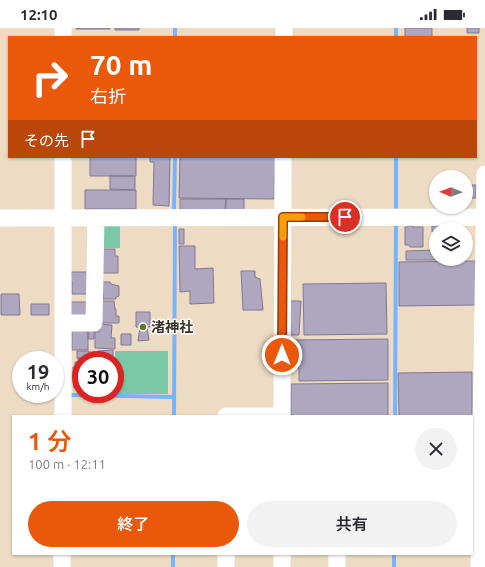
<!DOCTYPE html>
<html lang="ja">
<meta charset="utf-8">
<style>
:root{--surface:#fff;--page:#f2f2f3;--text:#2b2b33;--muted:#7c7c81;--accent:#ea580c}
body{margin:0;font-family:Ubuntu,"Noto Sans JP",sans-serif;background:var(--page);color:var(--text);height:100vh;display:flex;flex-direction:column;font-size:15px;white-space:nowrap}
*{box-sizing:border-box;margin:0}
p{font-size:13px;color:var(--muted)}
.icon{flex:none;width:22px;height:22px;fill:none;stroke:currentColor;stroke-width:2;stroke-linecap:round;stroke-linejoin:round}
.map{position:relative;flex:1;overflow:hidden}
.side{position:absolute;left:12px;top:387px;width:461px;height:140px;display:flex;flex-direction:column;background:var(--surface);border-radius:0px;box-shadow:0 1px 3px #0004}
.side>*{flex:none}
.top-card{position:absolute;left:8px;top:8px;width:469px;height:122px;border-radius:0px;box-shadow:0 1px 3px #0004;background:#ea580c;color:#fff;overflow:hidden}
.needle{width:26px;rotate:271deg}
.controls{position:absolute;left:429px;top:142px;display:grid;gap:8px}
.controls a{display:grid;place-items:center;width:44px;height:44px;border-radius:50%;background:var(--surface);box-shadow:0 1px 3px #0004;font-size:20px}
.speed{position:absolute;left:12px;top:323px;display:flex;gap:8px;font-size:20px;font-weight:700;text-align:center}
.speed>*{display:grid;place-content:center;width:52px;height:52px;border-radius:50%;background:var(--surface);box-shadow:0 1px 3px #0004;line-height:1}
.speed small{font-size:10px;font-weight:400}
.speed .limit{border:6px solid #d22;background:#fff;color:#111}
.pin{position:absolute;display:grid;place-items:center;width:34px;height:34px;color:#fff;margin:-17px;border:2px solid #fff;border-radius:50%;box-shadow:0 1px 4px #0007}
.me{position:absolute;width:44px;margin:-22px;rotate:0deg;stroke-linejoin:round;filter:drop-shadow(0 0 3px #0008)}
.turn{display:flex;align-items:center;gap:14px;height:84px;padding:0 16px;font-size:18px}
.turn .icon{width:52px;height:52px;stroke-width:2.5}
.turn b{display:block;font-size:28px;line-height:34px}
.then{display:flex;align-items:center;height:38px;padding:0 16px;background:#0003;gap:8px;font-size:15px}
.round{display:grid;place-items:center;flex:none;width:42px;height:42px;border-radius:21px;background:var(--page)}
.overview{display:flex;align-items:center;justify-content:space-between;height:68px;padding:0 16px}
h1{font-size:24px;font-weight:600;line-height:30px;color:var(--accent)}
.button{display:flex;gap:8px;margin-top:auto;padding:8px 16px}
.button a{flex:1;height:46px;border-radius:24px;background:var(--accent);color:#fff;font-size:16px;font-weight:600;line-height:46px;text-align:center}
.button a+a{background:var(--page);color:var(--text)}
.status{display:flex;justify-content:space-between;align-items:center;height:28px;padding:0 20px;background:var(--surface);direction:ltr}
.status svg{height:11px;fill:currentColor}
.map>svg:first-child{display:block}
.green{fill:#7bc8a7}
.lines{fill:none;stroke-linecap:round;stroke-linejoin:round}
.stream{stroke:#78b4fe;stroke-width:4}
.building{fill:#afa6c0;stroke:#817890}
.minor{stroke:#fff;stroke-width:17}
.route-casing{stroke:#983908;stroke-width:10}
.route{stroke:#ea580c;stroke-width:7}
.slow{stroke:#f59e0b;stroke-width:7}
.poi-dot{fill:#65792a;stroke:#fff;stroke-width:1.5}
.labels{text-anchor:middle;stroke-width:3;stroke-linejoin:round;paint-order:stroke}
.poi-label{font-size:14px;font-weight:bold;fill:#393329;stroke:#fff;text-anchor:start}
</style>
<div class="status"><b>12:10</b><svg viewBox="0 0 49 12"><path d="M0 12V9h3v3zM5 12V6h3v6zM10 12V3h3v9zM15 12V0h3v12zM26 1h20v11H26zM47 4h2v5h-2z"/></svg></div>
<div class="map">
<svg width="485" height="539" viewBox="0 0 485 539">
<rect width="100%" height="100%" fill="#eddcc3"/>
<!-- green -->
<path class="green" d="M100,194h20v26h-20z
M115,323h53v43h-53z"/>
<g class="lines">
<!-- stream -->
<path class="stream" d="M175,9v-9
M396,9v-9
M396,181v-52
M174,183l1,-54
M70,367l104,2
M174,388l1,-190
M395,388l1,-190
M173,539v-13
M394,539v-13"/>
</g>
<!-- building -->
<path class="building" d="M76,0h34v1h-34z
M115,0h24v2h-24z
M405,0h27v9h-27z
M467,0h12v5h-12z
M90,129h46v19h-46z
M150,129h20l-1,49 -16,-1 1,-43h-4z
M180,129h95l-1,42 -95,-1z
M110,148h25v14l-25,-1z
M466,157h10v13h-10z
M85,162h51v19h-51z
M180,171h46l-1,11h-45z
M226,171h18v11h-18z
M408,197h4v2h11v20h-13l-1,-2h-4v-18h3z
M432,198h12v3h-8v3h-4z
M179,201h5v15h-5z
M179,218h16v23l18,-1 1,35 -24,1v-13l-10,1z
M99,221h16v7h3v17h-19z
M436,222v9l6,1h-36v-9z
M476,233v44l-77,1v-44z
M241,243h14v6l5,2 3,31h-20z
M71,244h18l-1,22h-16v-13l-2,-1z
M99,254h11l1,2 8,2v10l-3,1v2h-13v-5h-4z
M386,255l1,51 -83,1 -1,-51z
M1,266h18l1,21h-19z
M99,273h15l1,8h1v7h3v7h-20z
M290,273h11l-2,34h-8z
M70,274h17v17l-16,-2z
M31,276h18v11h-18z
M136,284h14v15h-3l2,13 -11,1 2,-14h-4z
M99,296l13,1 -1,13h4v11l-20,-1v-16h4z
M72,301h16v21h-16z
M88,301h6v10h-6z
M121,306h10v11h-10z
M388,311v41l-89,1v-13h-6v-28z
M113,322v10h-15v-9z
M77,323h12v7h-12z
M90,324h8v8h-8z
M78,330h9v2h-6v28h-7l-1,-21h2v-5h3z
M472,344v55v-11h-73l-1,-43z
M388,355v33h-97v-32z"/>
<g class="lines">
<!-- minor -->
<path class="minor" d="M63,9v-9
M284,9v-9
M0,190l484,-1
M63,295h31l2,-105
M63,388v-259
M226,388h48
M282,388l1,-259
M337,526v13
M62,539v-13
M226,539v-13
M282,539v-13
M479,539l6,-393"/>
</g>
<g class="lines">
<defs>
<path id="route" d="M282,327l1,-138h62"/>
</defs>
<!-- route casing -->
<use href="#route" class="route-casing"/>
<!-- route -->
<use href="#route" class="route"/>
<!-- slow -->
<path class="slow" d="M283,209v-20h19"/>
</g>
<!-- markers -->
<circle class="poi-dot" cx="143" cy="299" r="4"/>
<g class="labels">
<!-- poi labels -->
<g class="poi-label">
<text x="151" y="304">渚神社</text>
</g>
</g>
</svg>
<div class="controls">
<a><svg class="needle" viewBox="-14 -14 28 28"><path d="M0-13l5 13h-10z" fill="#e53935"/><path d="M0 13l5-13h-10z" fill="#7c7c81"/></svg></a>
<a><svg class="icon" aria-label="layers" viewBox="0 0 24 24"><path d="M12 4l9 5-9 5-9-5zM3 14l9 5 9-5"/></svg></a>
</div>
<div class="speed"><div>19<small>km/h</small></div><div class="limit">30</div></div>
<div class="pin" style="left:345px;top:189px;background:#d93025"><svg class="icon" aria-label="arrive" viewBox="0 0 24 24"><path d="M6 21V4h12l-3 4 3 4H6"/></svg></div>
<svg class="me" style="left:282px;top:327px" viewBox="-20 -20 40 40"><circle r="17" fill="#ea580c" stroke="#fff" stroke-width="3"/><path d="M0-11L8 9 0 5-8 9z" fill="#fff"/></svg>
<div class="top-card">
<div class="turn"><svg class="icon" aria-label="right" viewBox="0 0 24 24"><path d="M7 20v-9h11M14 6l5 5-5 5"/></svg><div><b>70 m</b>右折</div></div>
<div class="then">その先<svg class="icon" aria-label="arrive" viewBox="0 0 24 24"><path d="M6 21V4h12l-3 4 3 4H6"/></svg></div>
</div>
<section class="side">
<div class="overview"><div><h1>1 分</h1><p>100 m · 12:11</p></div><a class="round"><svg class="icon" aria-label="close" viewBox="0 0 24 24"><path d="M6 6l12 12M18 6L6 18"/></svg></a></div>
<div class="button"><a>終了</a><a>共有</a></div>
</section>
</div>
